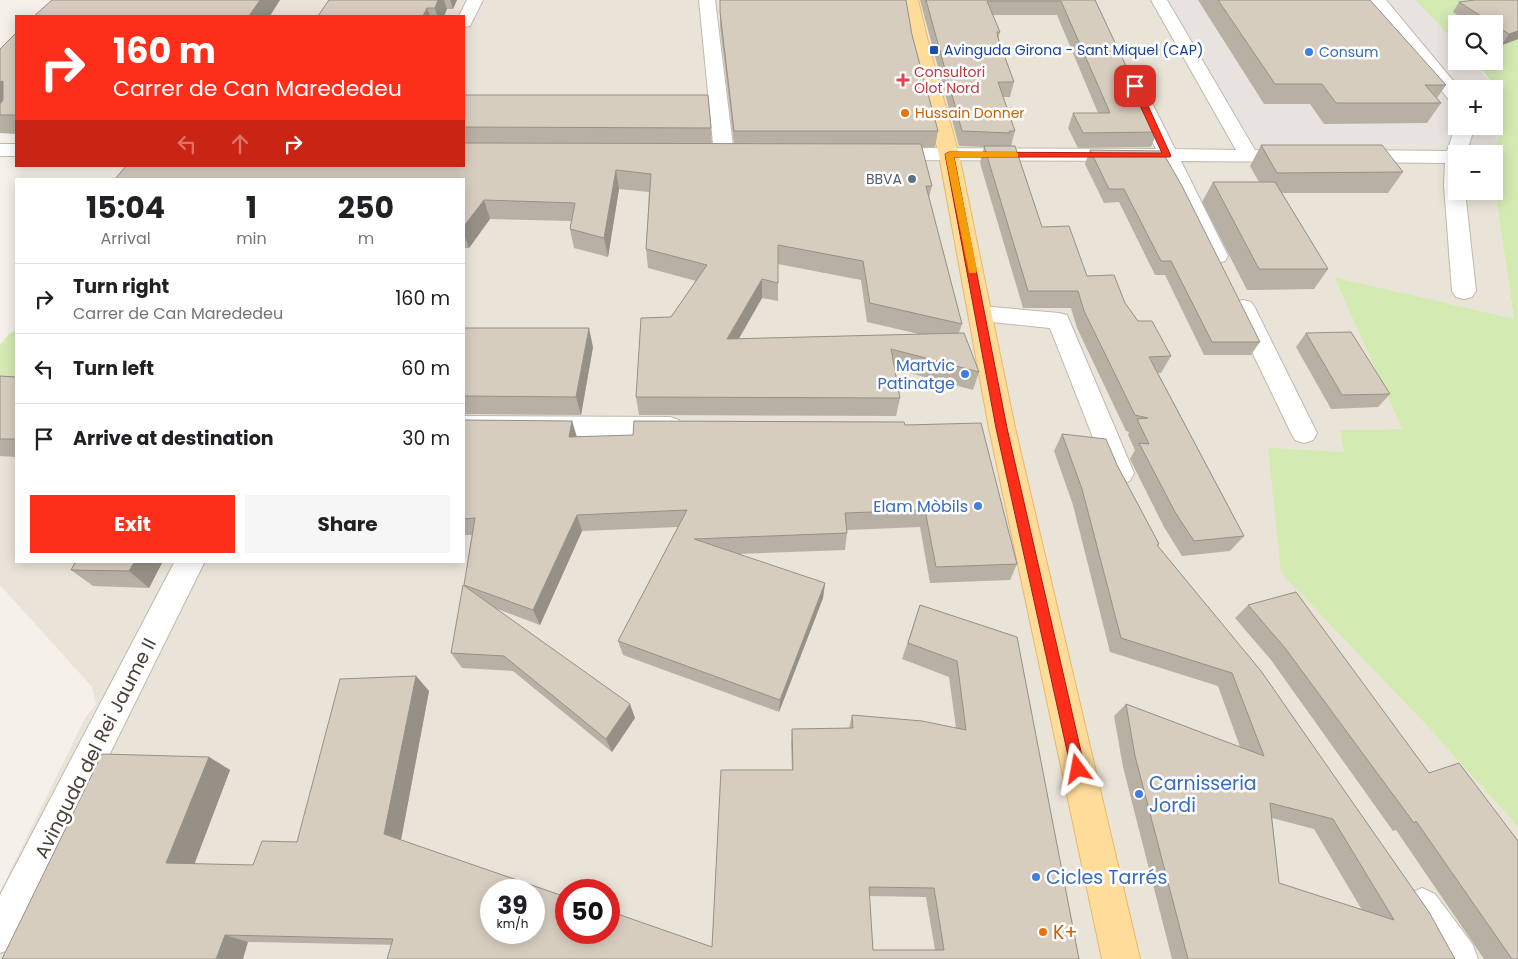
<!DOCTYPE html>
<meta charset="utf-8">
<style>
:root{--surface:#fff;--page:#f6f6f6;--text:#202124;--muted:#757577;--line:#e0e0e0;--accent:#fd2f1a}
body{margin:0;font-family:Poppins,sans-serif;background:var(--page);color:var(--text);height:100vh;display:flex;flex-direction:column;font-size:19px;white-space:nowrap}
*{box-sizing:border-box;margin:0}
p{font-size:16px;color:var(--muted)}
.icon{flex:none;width:28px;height:28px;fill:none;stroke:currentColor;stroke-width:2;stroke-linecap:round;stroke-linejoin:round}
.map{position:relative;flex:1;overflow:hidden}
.sheet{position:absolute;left:15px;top:178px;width:450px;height:385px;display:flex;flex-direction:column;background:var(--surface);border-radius:0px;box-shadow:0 2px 12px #0003}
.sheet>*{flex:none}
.hud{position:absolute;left:15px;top:15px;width:450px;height:152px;border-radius:0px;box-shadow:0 2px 12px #0003;background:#fd2f1a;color:#fff;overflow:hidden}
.controls{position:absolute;left:1448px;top:15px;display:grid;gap:10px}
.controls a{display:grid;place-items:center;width:55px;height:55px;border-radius:0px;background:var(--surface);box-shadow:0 2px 12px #0003;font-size:25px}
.speed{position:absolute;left:480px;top:879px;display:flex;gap:10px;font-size:25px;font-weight:700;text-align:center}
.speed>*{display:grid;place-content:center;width:65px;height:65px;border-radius:50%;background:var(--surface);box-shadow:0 2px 12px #0003;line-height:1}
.speed small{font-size:12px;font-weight:400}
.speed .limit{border:8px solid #d22;background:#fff;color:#111}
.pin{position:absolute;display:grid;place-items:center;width:42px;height:42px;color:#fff;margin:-21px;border-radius:10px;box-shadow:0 2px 8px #0006}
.me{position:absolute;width:55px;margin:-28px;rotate:347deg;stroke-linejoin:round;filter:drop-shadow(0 0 4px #0008)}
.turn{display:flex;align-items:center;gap:18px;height:105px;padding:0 15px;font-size:22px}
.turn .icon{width:65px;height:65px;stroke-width:2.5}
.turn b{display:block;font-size:35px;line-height:42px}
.lanes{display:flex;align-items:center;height:48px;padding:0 15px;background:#0003;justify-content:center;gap:25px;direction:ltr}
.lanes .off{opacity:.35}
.eta{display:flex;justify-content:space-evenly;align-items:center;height:85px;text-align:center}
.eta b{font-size:30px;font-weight:700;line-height:35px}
.primary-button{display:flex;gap:10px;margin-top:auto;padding:10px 15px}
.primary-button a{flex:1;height:58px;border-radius:0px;background:var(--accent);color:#fff;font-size:20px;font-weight:700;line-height:58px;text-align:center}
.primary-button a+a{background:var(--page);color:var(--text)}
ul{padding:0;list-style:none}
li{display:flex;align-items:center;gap:15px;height:70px;padding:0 15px;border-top:1px solid var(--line)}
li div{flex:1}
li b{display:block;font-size:19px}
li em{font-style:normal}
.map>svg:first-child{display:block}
.residential{fill:#e9e3d8;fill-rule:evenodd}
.industrial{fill:#e8e3df;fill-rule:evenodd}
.green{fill:#d4eab3}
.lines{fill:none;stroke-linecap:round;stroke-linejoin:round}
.minor-casing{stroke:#c1b9ac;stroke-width:2}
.major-casing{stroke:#e6b967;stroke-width:2}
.minor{fill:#fff;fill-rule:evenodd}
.major{fill:#ffdc9a;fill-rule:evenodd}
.wall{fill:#b9b0a4;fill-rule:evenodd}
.shaded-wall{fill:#969086}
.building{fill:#d7cdbf;stroke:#969086;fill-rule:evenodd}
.route{fill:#fd2f1a;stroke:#a41f11}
.slow{fill:#f59e0b}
.transit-dot{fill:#1a4fb4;stroke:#fff;stroke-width:2}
.shop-dot{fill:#3f7fe0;stroke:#fff;stroke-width:2}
.health-dot{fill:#e0444e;stroke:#fff;stroke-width:2}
.food-dot{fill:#e8710a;stroke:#fff;stroke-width:2}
.service-dot{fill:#5c6f8a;stroke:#fff;stroke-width:2}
.labels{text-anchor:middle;stroke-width:5;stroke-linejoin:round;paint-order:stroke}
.far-transit-label{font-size:14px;fill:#164399;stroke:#fff;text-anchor:start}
.far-shop-label{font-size:14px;fill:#366cbe;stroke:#fff;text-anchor:start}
.far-health-label{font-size:14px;fill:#be3a42;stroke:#fff;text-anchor:start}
.far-food-label{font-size:14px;fill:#c56008;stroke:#fff;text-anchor:start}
.far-service-label{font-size:14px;fill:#4e5e75;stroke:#fff;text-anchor:end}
.shop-label{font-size:16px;fill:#366cbe;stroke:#fff;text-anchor:end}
.near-street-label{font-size:19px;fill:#4a4238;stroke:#fff}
.near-shop-label{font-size:19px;fill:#366cbe;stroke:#fff;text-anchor:start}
.near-food-label{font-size:19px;fill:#c56008;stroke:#fff;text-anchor:start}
</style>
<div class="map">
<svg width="1518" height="959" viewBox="0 0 1518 959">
<rect width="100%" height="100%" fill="#f5f1ea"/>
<!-- residential -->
<path class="residential" d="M72,0h1091l91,145 241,1 -3,8h-36v37h38v-6l20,135 -180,-43 68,152 -62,1 4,22 -76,-3 150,267 100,111v132h-1518v-67l85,-174 11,-14 -4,-17 -92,-102v-178l16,-20v174h448v-382h-319l4,-6 -25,-7h340v-150h-409zM491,890h43v42h-43zM566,890h43v42h-43z"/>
<!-- industrial -->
<path class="industrial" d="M1163,0h252l41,43v18h18l21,28 8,21 -2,24 -6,12 -241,-1zM1456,89h38v37h-38z"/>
<!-- green -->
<path class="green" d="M1415,0h103v827l-100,-111 -137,-143 -13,-125 76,4 -4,-22 62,-1 -68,-152 180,42 -20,-134v-31h-2c2,-8 7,-14 9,-22 7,-28 -8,-51 -27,-71h20v-37h-38v19z
M16,330v57l-16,20v-62l9,-11z"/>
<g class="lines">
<defs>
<path id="minor" d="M467,0h16l-13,26 -6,1v-11h-5z
M699,0h16l19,154 -3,4 -7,2 -7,-2 -3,-4z
M1151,0h16l88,150 44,2 3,4 -3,4 -7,2 -111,-1 47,95 -3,5 -8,2 -8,-2 -48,-100 -276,-1 -7,-2 -3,-4 3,-4 7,-2 271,1 -24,-50 2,-4 7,-2 7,2 27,54 61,1z
M1369,0h17l74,89h-4v12l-7,-1z
M1456,125l19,1 -9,28h-10v37h9l11,100 -4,6 -8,2 -8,-2 -4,-6 -8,-106 1,-22 -92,-1 -7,-2 -3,-4 3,-4 7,-2 94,1z
M0,144h16v12h-16z
M1243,300l8,2 4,6 62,125 -4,7 -9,3 -9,-3 -4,-7 -60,-125 4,-6z
M981,306l78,7 8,2 67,158 -4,8 -10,3 -10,-3 -60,-153 -77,-8 -4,-6 4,-6z
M464,416l206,1 9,3 4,7 -4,7 -9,3 -206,-1z
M175,561h30l-191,387 -14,5v-58z
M1422,888l13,6 38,51 5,14h-42l-27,-39 -6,-13 6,-13z"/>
<path id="major" d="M902,0h16l12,50 29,105 56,273 125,531h-38l-113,-531 -50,-273 -27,-105z"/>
</defs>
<!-- minor casing -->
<use href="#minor" class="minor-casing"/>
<!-- major casing -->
<use href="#major" class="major-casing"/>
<!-- minor -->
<use href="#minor" class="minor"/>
<!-- major -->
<use href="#major" class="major"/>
</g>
<!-- wall -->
<path class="wall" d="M329,0h128l-4,9h-6l-3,7h-126z
M920,0h175l62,132 -6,15 -73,1 -10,-20 5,-15h25l-41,-98h-64l7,17 -2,7 16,43 -4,15h-7l12,34 -4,15 31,81 45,49 38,27 13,18 33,35 -10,17h-3l86,163 -14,15 -48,5 -18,-29 -34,-68 5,-9 -7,-15 1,-3 -3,-1 -49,-103 -6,-20h-48l-43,-145 4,-16 -25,-1z
M1198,0h172l76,85 -9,13 4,5 -14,20 -103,1 -14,-20h-46z
M1518,0v39l-16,6 -8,-6v-15h-23l-18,-12 6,-10z
M720,12l192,23 26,96 -3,16h-13l10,39 -3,11 33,127 -3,9 20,39 -6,18 -78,-21 5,29 -4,18 -257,-1 -3,-18 35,-80 25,-36 -48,-13 -2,-19 3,-57 -30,-3 -11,68 -34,-9 -4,-19 1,-8 -81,-2 -21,29h-5v-153l247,33 1,16h22l-14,-117zM778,264l83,16 6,42 52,12 -181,5 24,-41 16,3z
M16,33v101l-16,-1v-84z
M1261,145l142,27 -15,21h-106l46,76 -14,20 -67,1 -45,-88 11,-20h46l-9,-16z
M1090,150l170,192 -9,13h-47l-39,-80h-10l-36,-73 -15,1 -19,-39z
M464,328l129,19 -12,68 -117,-1z
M1306,333l84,61 -12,13 -47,2 -35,-62z
M0,376l16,1v80l-16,-1z
M464,420l108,1 5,16 328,-12 112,139 -7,16 -80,3 -10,-56 -73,3v3l-2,17 -107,4 87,29 -2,15 -44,114 -156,-57 -5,-14 60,-114 -96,4 -42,94 -45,-17 140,110 -23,34 -99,-81 -51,-3 -11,-15 14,-66 -1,-2 8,-50h-8z
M1062,434l55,31 42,79 -1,2 297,413h-283l-49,-192 -9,-51 12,-12 114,43 -22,-61 -108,-34 -37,-147 -19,-54zM1272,818l42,11 48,81 -83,-27z
M163,561l-14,27 -56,-2 -22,-16z
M1296,592l222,367h-34l-88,-129 -3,1 -122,-171 -36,-42 13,-13z
M920,605l97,32 62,322 -831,-17 -246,17 207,-202 21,13 -36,94 59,1 44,-23 119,-166 13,15 -28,149 311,107 80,-177 -1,-27 1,-14 57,-1 3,-13 104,13 -7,-51 -47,-18zM869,896l57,1 9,53h-62z"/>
<!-- shaded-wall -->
<path class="shaded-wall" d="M260,0h20l-10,16h-21z
M438,0h6l3,9 -3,7h-7l-2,-8z
M450,0h7l-4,9z
M427,8l3,8h-7z
M1518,31v8l-16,6 7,-11z
M3,81l13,17 -16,12v-28z
M616,170l3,19 -11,68 -4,-19z
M484,200l6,19 -21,29 -5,-14v-8z
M762,279v19l-34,60 -1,-19z
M589,328l4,19 -12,68 -5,-18z
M572,421l5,17 -8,-1z
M577,515l5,16 -42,94 -7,-15z
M135,561h28l-14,27 -20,-17z
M825,583l-2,15 -44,114 1,-12z
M416,676l13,15 -29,154 -16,-11z
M630,704l5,14 -23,34 -6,-13z
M209,757l21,13 -39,103 -25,-10z
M225,935l23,7 -5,17h-27z"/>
<!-- building -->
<path class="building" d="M52,0h208l-11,16h-215z
M329,0h109l-3,8h-8l-4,8h-105z
M720,0h186l6,35 26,96h-204l-14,-119z
M926,0h169l62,132 -74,1 -10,-20h37l-49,-112h-74l13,31h-3l1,6 16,44h-16l17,49h-6l1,2 -48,-2z
M1218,0h152l76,85h-21l16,18h-105l-14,-19h-47z
M1475,0h43v31l-9,3 -50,-32z
M16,33v82h-16v-11l3,-4v-19l-3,1v-33z
M464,95h244l3,33 -247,-1z
M464,143l457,1 11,42h-6l36,138 -92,-21 -7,-42 -85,-16v38l-16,-4 -35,60 237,-6 15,39 -88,-23 9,49 -264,-1 5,-79 30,-1 36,-52 -61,-16 5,-75 -35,-4 -12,68 -34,-9 5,-26 -91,-3 -20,26v-47h-349l11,-13h338z
M1261,145h121l21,27 -126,1z
M984,146h31l27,81 27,-1 18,50 27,-1 11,28 13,18h14l19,35 -22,1 95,179 -50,5 -19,-29 -36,-69 10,1 -12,-25 11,-1 -13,-3 -51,-104 -6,-20h-50z
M1090,150l72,1 20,35 78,156h-48l-41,-81h-10l-37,-72h-15z
M1213,182h62l53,87h-69z
M464,328h125l-13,69 -112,-1z
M1351,332l39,62 -48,1 -36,-62z
M0,376l16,1v62h-16z
M464,420l108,1 -3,16 64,-2 1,-14 270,1 1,3 76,-2 36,141 -81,3 -11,-57 -80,3 2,20 -153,6 131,44 -45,117 -162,-59 69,-131 -110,5 -44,95 -69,-25 11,-67 -11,1z
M1062,434l44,5 11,26 42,79 -2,1 104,126 168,241 26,47h-267l-53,-203 -9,-52 138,52 -32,-83 -111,-35 -39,-149zM1270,803l63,16 61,101 -115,-37z
M76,561h59l-6,10 -58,-1z
M463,585l167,119 -24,35 -102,-83 -53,-3z
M1296,592l133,181 30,-10 59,78v118h-6l-96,-138 -2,2 -129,-175 -37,-43z
M920,605l97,32 62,322h-692l6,-20 -168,-4 -9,24h-214l100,-205 107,3 -43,106 87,2 9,-24 35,1 43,-163 76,-3 -32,158 182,63v35h43v-21l103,36 9,-177h72l-1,-41 61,-1 -1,-13 70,6 44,9 -9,-69 -49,-18zM869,887l65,1 10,62h-71zM491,890h43v42h-43z"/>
<!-- route -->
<path class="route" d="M1135,84l4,2 32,70 -1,1h-216l53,271 78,341 -2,5 -5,2 -5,-2 -2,-5 -75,-341 -51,-274 4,-2 213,1 -31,-67z"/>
<!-- slow -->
<path class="slow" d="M1016,152l2,1v4h-64l23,113 -1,3h-7l-24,-119 4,-2z"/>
<!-- markers -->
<rect class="transit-dot" x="929" y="45" width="10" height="10" rx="2.5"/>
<g class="shop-dot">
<circle cx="1309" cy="52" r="5"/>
<circle cx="965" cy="374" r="5"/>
<circle cx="978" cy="506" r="5"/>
<circle cx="1139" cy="794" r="5"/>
<circle cx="1036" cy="877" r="5"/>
</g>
<path class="health-dot" d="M900.5 72.5h5v5h5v5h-5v5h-5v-5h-5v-5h5z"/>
<g class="food-dot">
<circle cx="905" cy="113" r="5"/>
<circle cx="1043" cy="932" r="5"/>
</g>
<circle class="service-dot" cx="912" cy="179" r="5"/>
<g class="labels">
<!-- far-transit labels -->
<g class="far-transit-label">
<text x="944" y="55">Avinguda Girona - Sant Miquel (CAP)</text>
</g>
<!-- far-shop labels -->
<g class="far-shop-label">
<text x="1319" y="57">Consum</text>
</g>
<!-- far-health labels -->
<g class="far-health-label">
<text x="914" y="77">Consultori<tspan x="914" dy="16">Olot Nord</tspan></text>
</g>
<!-- far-food labels -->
<g class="far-food-label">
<text x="915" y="118">Hussain Donner</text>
</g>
<!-- far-service labels -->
<g class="far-service-label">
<text x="902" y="184">BBVA</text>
</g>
<!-- shop labels -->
<g class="shop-label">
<text x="955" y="371">Martvic<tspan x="955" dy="18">Patinatge</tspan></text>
<text x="968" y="512">Elam Mòbils</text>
</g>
<!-- near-street labels -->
<g class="near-street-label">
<text transform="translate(95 748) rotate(-63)" y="7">Avinguda del Rei Jaume II</text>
</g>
<!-- near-shop labels -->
<g class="near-shop-label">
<text x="1149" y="790">Carnisseria<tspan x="1149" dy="22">Jordi</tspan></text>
<text x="1046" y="884">Cicles Tarrés</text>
</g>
<!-- near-food labels -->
<g class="near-food-label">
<text x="1053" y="939">K+</text>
</g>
</g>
</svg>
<div class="controls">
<a><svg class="icon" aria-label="search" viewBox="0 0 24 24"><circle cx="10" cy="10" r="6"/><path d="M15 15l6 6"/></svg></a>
<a>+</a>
<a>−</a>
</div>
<div class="speed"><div>39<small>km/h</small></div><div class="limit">50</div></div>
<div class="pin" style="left:1135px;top:86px;background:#d93025"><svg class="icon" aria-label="arrive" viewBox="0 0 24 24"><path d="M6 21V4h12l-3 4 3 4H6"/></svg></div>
<svg class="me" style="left:1078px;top:769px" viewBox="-20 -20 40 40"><path d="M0-17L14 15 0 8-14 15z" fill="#fd2f1a" stroke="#fff" stroke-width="4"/></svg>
<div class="hud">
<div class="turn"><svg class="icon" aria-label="right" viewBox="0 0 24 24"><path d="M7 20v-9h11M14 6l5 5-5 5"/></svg><div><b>160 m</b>Carrer de Can Marededeu</div></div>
<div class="lanes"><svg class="icon off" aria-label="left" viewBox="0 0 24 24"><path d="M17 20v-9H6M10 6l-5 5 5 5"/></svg><svg class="icon off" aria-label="ahead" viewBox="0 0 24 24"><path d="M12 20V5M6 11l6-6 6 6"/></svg><svg class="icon" aria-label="right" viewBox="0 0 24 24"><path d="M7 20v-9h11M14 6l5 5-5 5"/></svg></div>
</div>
<section class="sheet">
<div class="eta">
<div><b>15:04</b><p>Arrival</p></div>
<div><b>1</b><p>min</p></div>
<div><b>250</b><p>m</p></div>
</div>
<ul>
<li><svg class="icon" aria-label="right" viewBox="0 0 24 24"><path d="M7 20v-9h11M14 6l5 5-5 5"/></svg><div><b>Turn right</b><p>Carrer de Can Marededeu</p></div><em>160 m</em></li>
<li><svg class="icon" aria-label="left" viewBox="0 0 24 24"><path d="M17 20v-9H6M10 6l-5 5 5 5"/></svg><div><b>Turn left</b></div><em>60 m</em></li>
<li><svg class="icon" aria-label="arrive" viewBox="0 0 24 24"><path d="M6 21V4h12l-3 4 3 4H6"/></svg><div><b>Arrive at destination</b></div><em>30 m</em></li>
</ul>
<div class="primary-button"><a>Exit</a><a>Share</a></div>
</section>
</div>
